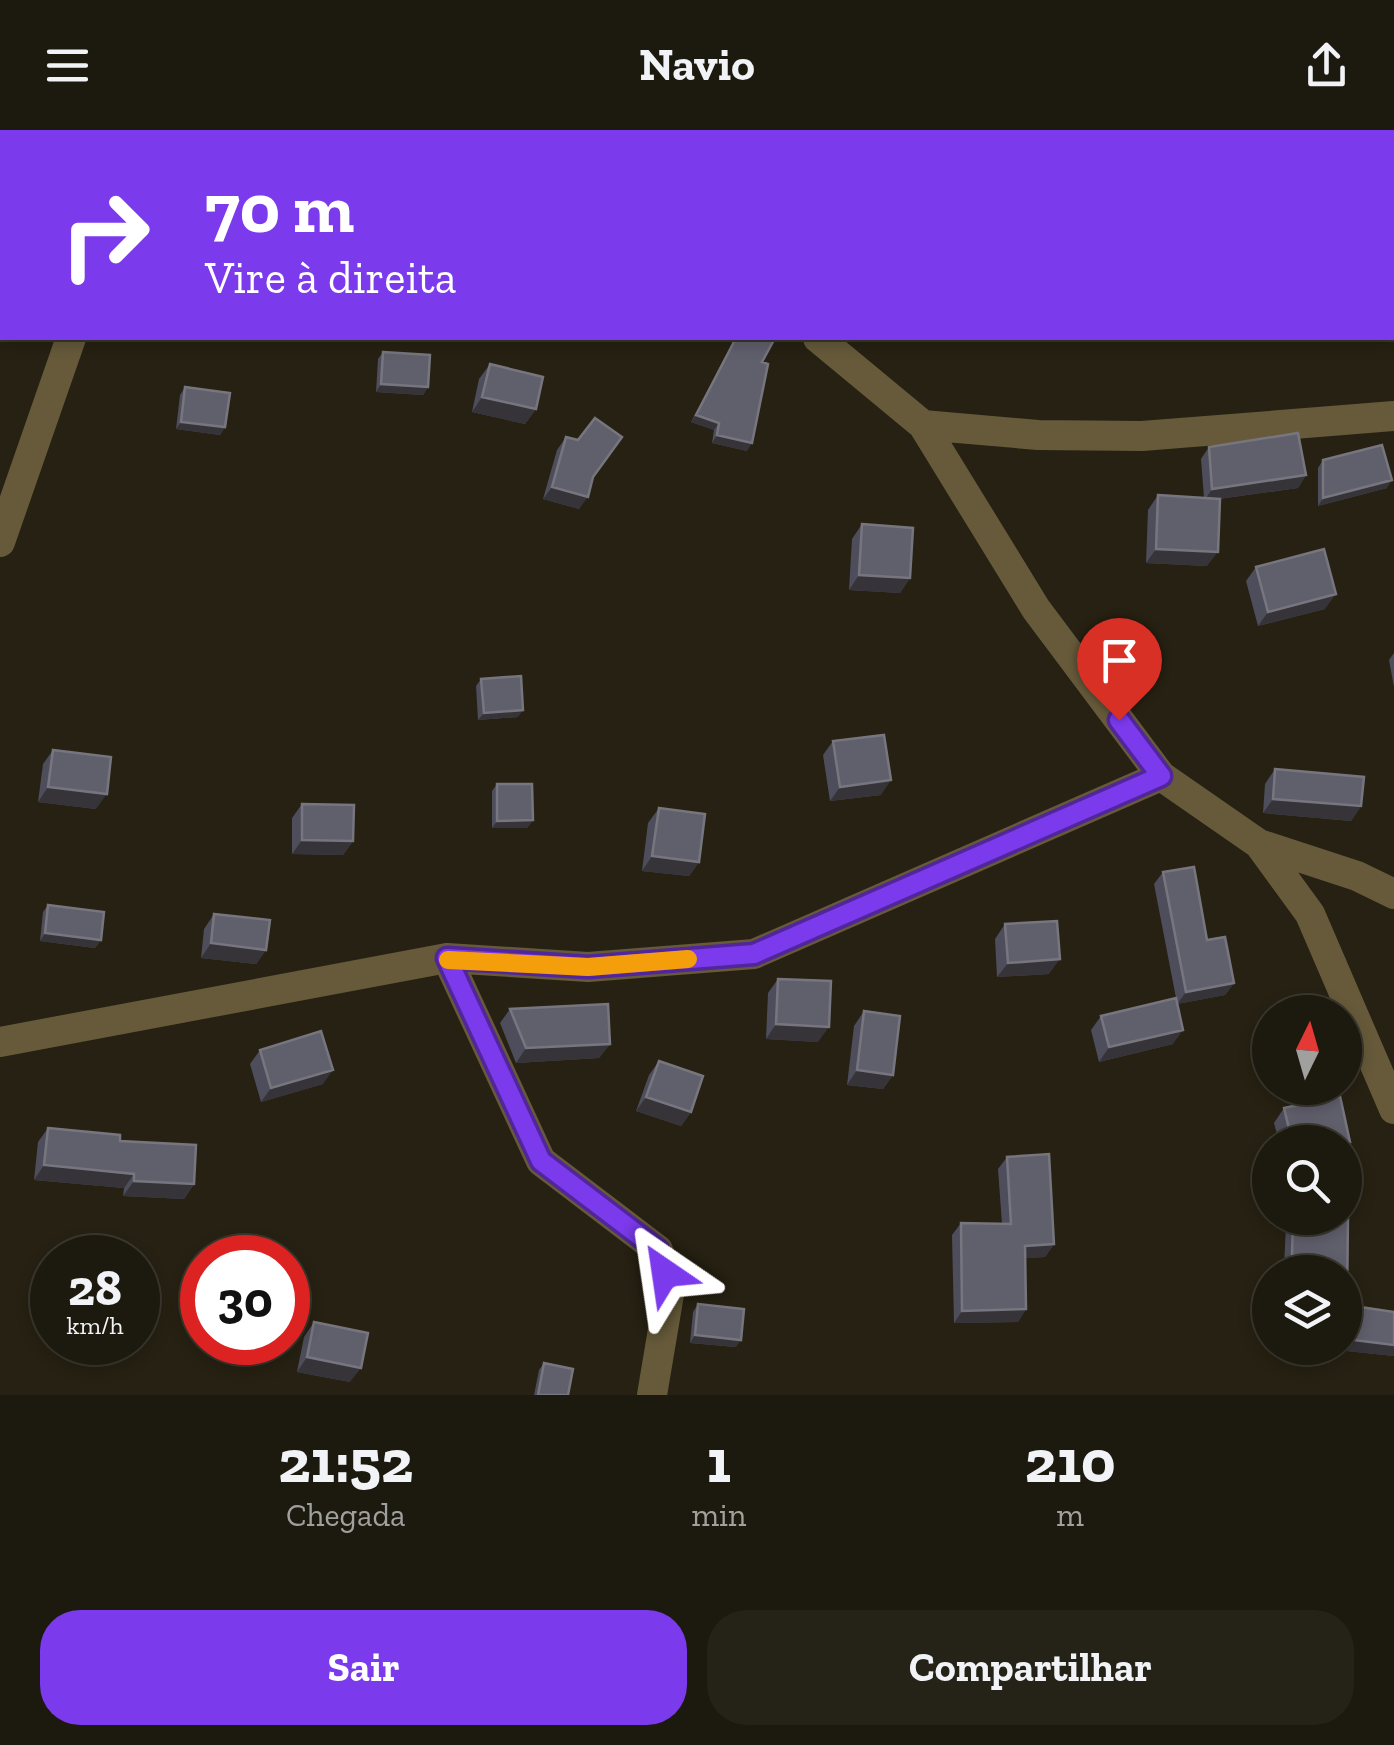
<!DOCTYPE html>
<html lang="pt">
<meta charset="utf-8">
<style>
:root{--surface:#1c190e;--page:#252217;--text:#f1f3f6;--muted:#a0a09e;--line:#3a382e;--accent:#7c3aed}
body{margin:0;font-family:"Zilla Slab",serif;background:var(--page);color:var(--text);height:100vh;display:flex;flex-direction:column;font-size:38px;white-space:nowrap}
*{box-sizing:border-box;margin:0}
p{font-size:32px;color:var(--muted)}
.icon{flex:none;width:55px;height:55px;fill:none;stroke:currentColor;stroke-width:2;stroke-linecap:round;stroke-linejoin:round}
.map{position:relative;height:1265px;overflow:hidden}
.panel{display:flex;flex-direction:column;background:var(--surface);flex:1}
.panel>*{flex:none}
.guide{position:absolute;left:0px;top:0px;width:1395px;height:210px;box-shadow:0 5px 15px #0003,0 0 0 2px var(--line);background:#7c3aed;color:#fff;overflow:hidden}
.needle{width:65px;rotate:5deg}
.controls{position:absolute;left:1252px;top:865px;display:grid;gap:20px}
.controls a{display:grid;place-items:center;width:110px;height:110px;border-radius:50%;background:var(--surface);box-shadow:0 5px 15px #0003,0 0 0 2px var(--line);font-size:50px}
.speed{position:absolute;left:30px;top:1105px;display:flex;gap:20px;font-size:50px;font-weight:700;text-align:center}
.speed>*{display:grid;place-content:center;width:130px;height:130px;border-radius:50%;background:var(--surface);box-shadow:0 5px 15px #0003,0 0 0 2px var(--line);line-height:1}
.speed small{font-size:25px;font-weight:400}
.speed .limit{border:15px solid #d22;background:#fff;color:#111}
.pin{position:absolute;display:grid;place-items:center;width:85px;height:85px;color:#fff;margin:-102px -42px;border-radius:50% 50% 50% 0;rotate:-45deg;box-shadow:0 0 10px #0007}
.pin .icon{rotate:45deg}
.me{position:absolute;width:110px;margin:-55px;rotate:328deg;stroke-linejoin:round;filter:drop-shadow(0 0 8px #0008)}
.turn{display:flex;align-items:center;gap:35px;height:210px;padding:0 40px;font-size:45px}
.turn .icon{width:130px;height:130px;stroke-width:2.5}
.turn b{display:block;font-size:70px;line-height:85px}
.eta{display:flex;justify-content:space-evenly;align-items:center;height:170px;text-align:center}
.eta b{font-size:60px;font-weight:700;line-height:70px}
.cta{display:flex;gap:20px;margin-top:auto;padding:20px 40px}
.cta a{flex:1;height:115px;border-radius:40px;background:var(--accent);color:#fff;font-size:40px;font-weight:700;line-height:115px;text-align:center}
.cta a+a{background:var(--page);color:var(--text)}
header{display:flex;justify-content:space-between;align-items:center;height:130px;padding:0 40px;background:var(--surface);font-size:45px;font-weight:700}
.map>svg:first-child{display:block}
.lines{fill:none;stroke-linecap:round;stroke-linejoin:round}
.minor{stroke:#665a3a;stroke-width:30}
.wall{fill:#4e4d5c}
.shaded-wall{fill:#363438}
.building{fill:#605f6c;stroke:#77767f;stroke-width:2.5}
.route-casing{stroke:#51269a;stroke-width:25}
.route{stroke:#7c3aed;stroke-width:18}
.slow{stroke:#f59e0b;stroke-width:18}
</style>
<header><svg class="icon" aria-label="menu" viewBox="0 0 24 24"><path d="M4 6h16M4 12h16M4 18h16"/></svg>Navio<svg class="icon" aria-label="share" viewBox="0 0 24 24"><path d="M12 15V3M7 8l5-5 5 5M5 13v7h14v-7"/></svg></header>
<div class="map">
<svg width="1394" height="1265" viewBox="0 0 1394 1265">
<rect width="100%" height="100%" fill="#262112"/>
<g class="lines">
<!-- minor -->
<path class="minor" d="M579,0l3,2
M125,2v-2
M818,208l105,87 113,184 125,167 98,68 51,70 84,195
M923,295l115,10 104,1 252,-20
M0,412l71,-204
M1259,714l98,32 37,18
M447,828l94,203 117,89 11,44 -17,101
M0,912l447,-84 141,9 166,-13 407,-178"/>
</g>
<!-- wall -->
<path class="wall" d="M495,0h46l-1,2h-42z
M602,0h46l-1,2h-41z
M882,0h65l-2,2h-62z
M735,208h40l-13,24 -15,89 -35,-8 2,-13 -23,-8z
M383,222l45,35 -5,8 -47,-3 2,-33z
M490,234l46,45 -11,15 -53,-12 7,-33z
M185,257l40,40 -5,8 -44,-6 4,-34z
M566,307l27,41 -14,31 -36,-10 14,-49z
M1209,317l97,28 -8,13 -79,11 -12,67 -61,-3 2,-53 10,-15 46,3 -3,-39z
M1323,330l64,28 -69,18v-38z
M862,394l48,54 -10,15 -51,-3 3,-51z
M1256,437l69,42 -67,17 -12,-45z
M1394,523v34l-5,-27z
M481,549l37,38 -40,3 -2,-34z
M833,611l48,54 -51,6 -7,-46z
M53,620l43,59 -58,-7 5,-38z
M1275,639l86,37 -10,15 -88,-8 2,-29z
M497,654l36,36 -6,8h-35v-37z
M302,674l51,37 -10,14 -51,-1v-36z
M659,678l40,54 -10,14 -47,-5 6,-48z
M1163,742l71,111 -9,12 -48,9 -4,40 -74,18 -8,-32 10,-14 75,-18 -22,-114z
M48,775l53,35 -6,8 -55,-7 3,-29z
M214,784l52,36 -10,14 -55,-6 3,-29z
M1005,794l44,50 -52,3 -2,-38z
M778,849l40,63 -52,-3 2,-46z
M510,879l100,35 -11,14 -83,5 -16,-40z
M864,881l29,64 -10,14 -36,-4 7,-59z
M260,920l63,34 -62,18 -11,-38z
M659,931l32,51 -10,14 -45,-15 13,-36z
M1284,978l66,34 -5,6v-6h-66l-5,-19z
M48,998l72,13 74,43 -10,15 -61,-3 1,-8 -90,-8 4,-38z
M1007,1027l47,87 -9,13 -20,1 1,51 -8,13 -64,1 -2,-88 9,-12 41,1 -4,-55z
M1290,1088h55l2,87 47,51 -76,-8h27v-76h-48l1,-5h-14l2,-42z
M698,1174l38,43 -46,-4 3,-31z
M314,1192l36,60 -53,-10 7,-35z
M544,1233l24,32h-34l5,-25z"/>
<!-- shaded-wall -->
<path class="shaded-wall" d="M1219,0h63l-2,2h-63z
M381,254l47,3 -5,8 -47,-3z
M482,267l54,12 -11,15 -53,-12z
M696,285l23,8 -5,7 -23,-8z
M181,292l44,5 -5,8 -44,-6z
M717,305l35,8 -5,8 -35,-8z
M1306,345l-8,13 -94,13 8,-12z
M1392,350l-5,8 -69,18 5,-8z
M552,357l36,10 -9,12 -36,-10z
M1156,419l62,3 -11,14 -61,-3z
M859,445l51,3 -10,15 -51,-3z
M1336,464l-11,15 -67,17 10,-14z
M523,580l-5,7 -40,3 6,-7z
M891,650l-10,15 -51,6 10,-14z
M48,657l59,7 -11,15 -58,-7z
M1273,669l88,7 -10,15 -88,-8z
M533,690l-6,8h-35l5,-7z
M302,710l51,1 -10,14 -51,-1z
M652,726l47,6 -10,14 -47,-5z
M45,803l56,7 -6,8 -55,-7z
M211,813l55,7 -10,14 -55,-6z
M1060,829l-11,15 -52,3 11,-14z
M1234,853l-9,12 -48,9 9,-12z
M776,894l53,3 -11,15 -52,-3z
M1183,900l-10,14 -74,18 10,-15z
M610,914l-11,14 -83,5 10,-15z
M333,940l-10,14 -62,18 10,-14z
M857,940l36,5 -10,14 -36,-4z
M646,967l45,15 -10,14 -45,-15z
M44,1035l90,9 -10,14 -90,-8z
M134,1051l60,3 -10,15 -61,-3z
M1054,1114l-9,13 -29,2 9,-13z
M1292,1126h13l-7,11h-14z
M1026,1179l-8,13 -64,1 8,-12z
M695,1205l46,5 -5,7 -46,-4z
M1345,1209l49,6v11l-76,-8h27z
M307,1227l54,11 -11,14 -53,-10z"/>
<!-- building -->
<path class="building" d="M524,0h17l-1,2h-13z
M897,0h47l-9,2h-38z
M2,24v94l-2,24v-112z
M736,208h39l-13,24 6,2 -16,79 -35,-8 2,-12 -23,-8z
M383,222l47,3 -2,32 -47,-3z
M490,234l53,13 -7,32 -54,-12z
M185,257l45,6 -5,34 -44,-5z
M595,288l27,19 -29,40 -5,20 -36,-10 14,-50 12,3z
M1298,303l8,42 -94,14 -3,-42z
M1382,315l10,35 -69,18v-38z
M1158,365l62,4 -2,53 -62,-3z
M862,394l51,4 -3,50 -51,-3z
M1324,419l12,45 -68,18 -12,-45z
M521,546l2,34 -39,3 -3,-34z
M884,605l7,45 -51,7 -7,-46z
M53,620l58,7 -4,37 -59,-7z
M1275,639l89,8 -3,29 -88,-7z
M497,654h35l1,36 -36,1z
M302,674l52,1 -1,36 -51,-1z
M659,678l46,6 -6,48 -47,-6z
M1194,737l13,73 18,-3 9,46 -48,9 -23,-120z
M48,775l56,7 -3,28 -56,-7z
M214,784l56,6 -4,30 -55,-7z
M1057,791l3,38 -52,4 -3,-39z
M778,849l53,2 -2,46 -53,-3z
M1176,868l7,32 -74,17 -8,-31z
M608,874l2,40 -84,4 -16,-39z
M864,881l36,5 -7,59 -36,-5z
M321,901l12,39 -62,18 -11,-38z
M659,931l44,15 -12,36 -45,-15z
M1340,966l10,46h-58l-8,-34z
M48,998l72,7v6l76,4 -2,39 -60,-3v-7l-90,-9z
M1049,1024l5,90 -29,2 1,63 -64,2 -1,-88 50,1 -4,-67z
M1345,1085h3l-1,90 47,7v33l-49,-6v-67h-42l2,-16h-13l1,-38h52z
M698,1174l46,5 -3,31 -46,-5z
M314,1192l54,11 -7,35 -54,-11z
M544,1233l29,6 -5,26h-30z"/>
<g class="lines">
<defs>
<path id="route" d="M665,1143l-7,-23 -117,-89 -94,-203 141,9 166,-13 407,-178 -42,-56"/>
</defs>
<!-- route casing -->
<use href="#route" class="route-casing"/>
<!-- route -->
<use href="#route" class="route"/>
<!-- slow -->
<path class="slow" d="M448,830l140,7 100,-8"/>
</g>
</svg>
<div class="controls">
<a><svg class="needle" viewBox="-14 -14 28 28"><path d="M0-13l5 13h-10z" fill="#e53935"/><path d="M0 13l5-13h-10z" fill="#a0a09e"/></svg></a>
<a><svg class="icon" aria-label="search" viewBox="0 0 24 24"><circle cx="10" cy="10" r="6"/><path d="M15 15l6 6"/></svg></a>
<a><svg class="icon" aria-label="layers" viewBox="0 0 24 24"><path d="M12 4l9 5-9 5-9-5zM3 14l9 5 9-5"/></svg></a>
</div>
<div class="speed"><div>28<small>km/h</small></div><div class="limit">30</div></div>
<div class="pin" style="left:1119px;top:590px;background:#d93025"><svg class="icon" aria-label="arrive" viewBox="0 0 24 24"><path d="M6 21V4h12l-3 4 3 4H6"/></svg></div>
<svg class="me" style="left:665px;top:1143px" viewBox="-20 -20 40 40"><path d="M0-17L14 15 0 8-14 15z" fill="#7c3aed" stroke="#fff" stroke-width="4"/></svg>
<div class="guide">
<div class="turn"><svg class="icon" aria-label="right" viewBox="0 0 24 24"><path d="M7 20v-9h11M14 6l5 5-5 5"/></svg><div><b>70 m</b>Vire à direita</div></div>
</div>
</div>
<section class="panel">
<div class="eta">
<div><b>21:52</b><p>Chegada</p></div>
<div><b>1</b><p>min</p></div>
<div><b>210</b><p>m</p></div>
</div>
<div class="cta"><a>Sair</a><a>Compartilhar</a></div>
</section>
